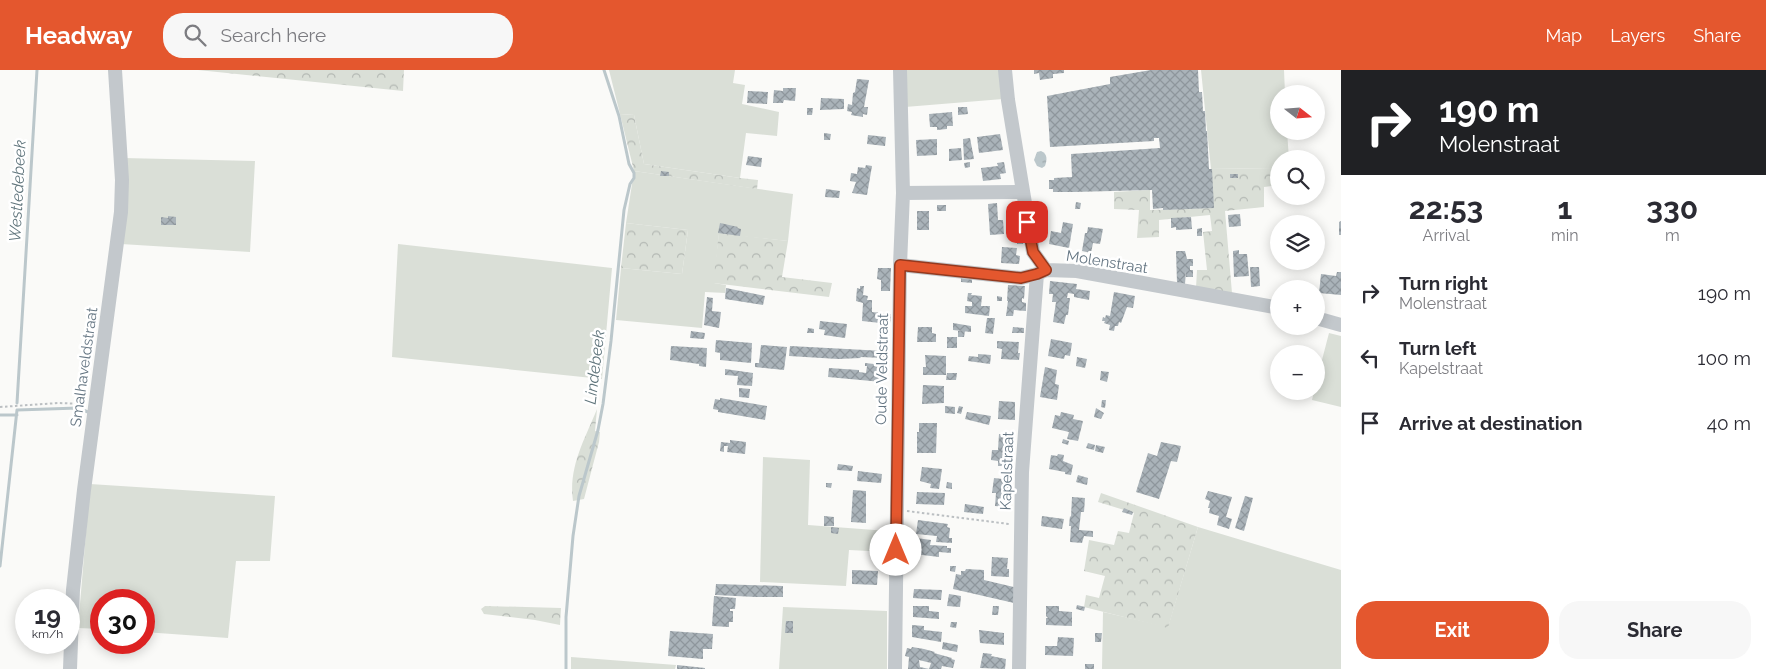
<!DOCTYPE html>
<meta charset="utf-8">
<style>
:root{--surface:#fff;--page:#f7f7f7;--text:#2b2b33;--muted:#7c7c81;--accent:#e4572e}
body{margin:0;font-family:Raleway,sans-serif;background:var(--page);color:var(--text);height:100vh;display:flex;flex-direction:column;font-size:19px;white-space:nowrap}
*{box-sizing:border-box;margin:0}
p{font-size:16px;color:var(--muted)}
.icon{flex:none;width:28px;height:28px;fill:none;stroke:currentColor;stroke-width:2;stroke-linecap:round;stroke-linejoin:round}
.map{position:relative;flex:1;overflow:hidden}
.details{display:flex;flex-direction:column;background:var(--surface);width:425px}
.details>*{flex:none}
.hud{background:#202124;color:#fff;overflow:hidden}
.needle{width:32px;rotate:107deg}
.fabs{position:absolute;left:1270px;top:15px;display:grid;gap:10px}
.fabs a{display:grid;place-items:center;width:55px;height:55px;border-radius:50%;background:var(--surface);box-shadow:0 2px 12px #0003;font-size:25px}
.speed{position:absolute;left:15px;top:519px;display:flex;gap:10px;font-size:25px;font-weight:700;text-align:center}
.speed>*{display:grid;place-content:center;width:65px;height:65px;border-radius:50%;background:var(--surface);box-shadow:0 2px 12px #0003;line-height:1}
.speed small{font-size:12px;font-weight:400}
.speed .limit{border:8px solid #d22;background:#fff;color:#111}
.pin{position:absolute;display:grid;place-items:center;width:42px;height:42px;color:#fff;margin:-21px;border-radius:10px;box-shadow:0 2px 8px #0006}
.me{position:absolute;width:55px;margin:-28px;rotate:0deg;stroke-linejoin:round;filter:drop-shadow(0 0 4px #0008)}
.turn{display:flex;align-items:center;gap:18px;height:105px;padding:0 15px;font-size:22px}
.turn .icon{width:65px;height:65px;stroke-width:2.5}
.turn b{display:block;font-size:35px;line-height:42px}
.eta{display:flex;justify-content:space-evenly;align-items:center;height:85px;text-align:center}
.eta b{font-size:30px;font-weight:700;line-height:35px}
.button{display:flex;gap:10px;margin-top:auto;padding:10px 15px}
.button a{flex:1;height:58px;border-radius:20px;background:var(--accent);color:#fff;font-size:20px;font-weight:700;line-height:58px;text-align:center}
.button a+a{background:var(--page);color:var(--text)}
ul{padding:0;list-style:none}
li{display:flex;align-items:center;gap:15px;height:65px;padding:0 15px}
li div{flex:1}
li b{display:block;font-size:19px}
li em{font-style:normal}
header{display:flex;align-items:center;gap:30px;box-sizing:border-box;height:70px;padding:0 25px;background:var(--accent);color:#fff}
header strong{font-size:24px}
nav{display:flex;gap:28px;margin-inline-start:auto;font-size:18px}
.search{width:350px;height:45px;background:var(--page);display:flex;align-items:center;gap:12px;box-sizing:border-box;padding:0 18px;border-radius:20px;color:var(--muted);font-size:19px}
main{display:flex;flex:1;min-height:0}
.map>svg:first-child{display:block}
.grass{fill:#dadfd7}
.forest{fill:url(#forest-crowns)}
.water{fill:url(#water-ripples)}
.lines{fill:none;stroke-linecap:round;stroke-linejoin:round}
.stream{stroke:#bbc7cb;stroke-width:3}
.building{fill:url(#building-cross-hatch)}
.path{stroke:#bbbfc2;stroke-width:2;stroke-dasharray:2.5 2.5;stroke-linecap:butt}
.minor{stroke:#c3c8cc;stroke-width:14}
.route-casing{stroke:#94391e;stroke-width:12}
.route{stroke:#e4572e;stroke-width:9}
.labels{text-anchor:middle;stroke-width:5;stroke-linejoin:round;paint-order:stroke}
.street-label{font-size:15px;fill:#657683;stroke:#fff}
.water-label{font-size:16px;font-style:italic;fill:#60757c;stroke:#fff}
</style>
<header>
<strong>Headway</strong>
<div class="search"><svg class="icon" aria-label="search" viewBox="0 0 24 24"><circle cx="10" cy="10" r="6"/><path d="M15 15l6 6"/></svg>Search here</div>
<nav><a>Map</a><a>Layers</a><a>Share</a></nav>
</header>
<main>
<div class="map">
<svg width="1341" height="599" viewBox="0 0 1341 599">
<defs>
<pattern id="forest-crowns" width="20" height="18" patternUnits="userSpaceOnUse" patternTransform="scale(1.25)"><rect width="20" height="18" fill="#dadfd7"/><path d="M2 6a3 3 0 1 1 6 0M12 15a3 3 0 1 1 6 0" fill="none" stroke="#b4b9b4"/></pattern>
<pattern id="water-ripples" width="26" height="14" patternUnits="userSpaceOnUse" patternTransform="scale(1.25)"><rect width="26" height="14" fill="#bbc7cb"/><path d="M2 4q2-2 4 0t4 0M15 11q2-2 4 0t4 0" fill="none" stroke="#9ca6aa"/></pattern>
<pattern id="building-cross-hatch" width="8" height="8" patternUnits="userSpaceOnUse" patternTransform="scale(1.25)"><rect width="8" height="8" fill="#aab3b9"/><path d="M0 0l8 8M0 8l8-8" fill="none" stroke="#8e969c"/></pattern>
</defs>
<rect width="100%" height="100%" fill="#fafaf8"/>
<!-- grass -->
<path class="grass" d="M609,0h126l-2,13 12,2 -3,19 37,8 -2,24 -31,-3 -6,45 -96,-14 -10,-49 -14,-1z
M904,0h96l3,29 -98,8z
M1201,0h83l1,24h-6v37h8l2,28h-10v9l-68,1z
M123,88l132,3 -5,91 -129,-8z
M634,101l159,23 -5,47 -69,-7 -5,49 12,2 -1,8 -20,-1 -3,36 -86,-8 5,-52 61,6 6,-44 -62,-7z
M398,174l214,24 -10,111 -210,-22z
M1329,263l12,3v71l-29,-7 2,-9h2v-8z
M763,387l47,3 -2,65 80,6v21l-39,-2 -3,36 -86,-4z
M90,414l185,12 -5,65h-34l-8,77 -84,-6v-32h-43v29l-23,-1z
M1198,457l143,43v99h-239l1,-57 65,15z
M783,537l104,4v58h-108z
M571,587l105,8 -1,4h-104z"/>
<!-- forest -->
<path class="forest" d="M198,0h206l-1,21z
M620,44l14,1 10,49 96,14 18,2 -1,9 -123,-18z
M1279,98v17l-15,2v20l-39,4 7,82 -36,-5 1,-18h10l-4,-38 9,-1 -2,-16 -51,5v17l-22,1 2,-28 -25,-1v-17l36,-2v20l61,-2 -1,-39z
M626,153l62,7 -6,44 -61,-6z
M719,163l69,8 -6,36 50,6 -3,14 -116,-14z
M597,339l-2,22 5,1 -1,10 -15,57 -11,2c-5,-34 12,-62 24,-92z
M1101,423l97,34 -30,101 -84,-21 2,-12 13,3 6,-22 -21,-5 5,-31 25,5 4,-14 11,2 5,-20 -36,-11z
M485,536l76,2 -1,17 -25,-5 -51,-6 -3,-5z"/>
<!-- water -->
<path class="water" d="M1041,81c7,3 6,9 4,15l-3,2 -5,-2 -3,-6 3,-8z"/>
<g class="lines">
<!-- stream -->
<path class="stream" d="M17,333l20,-333
M0,345h17
M0,496l17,-156 61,-2 10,4
M566,599v-52l7,-81 6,-40 19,-66 5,-26 8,-63 13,-131 6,-26 4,-6v-5l-5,-9 -10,-48 -15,-46"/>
</g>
<!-- building -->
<path class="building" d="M1034,0h30v3l-11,1v4l-13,2 -1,-7 -5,1z
M1151,0h47l1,22h3l1,19h2l1,20h1l2,38h3l2,39 -51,2v-2l-10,1 -1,-19 -79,2h-20v-3h-4v-9h5v-2l18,-1 -1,-23 89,-6 -1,-10h-5v3l-104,6 -3,-51 63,-12v-7z
M857,9l12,1 -5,27h4l-1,8 -4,-1v3l-12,-2 1,-3 -5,-1 1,-7 4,1 1,-12 2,-1z
M783,18h13l-1,13 -11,-1 -1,3h-10l1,-13 9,1z
M748,21l20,1 -1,12 -20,-1z
M821,28l23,1v10l-24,1z
M958,37h9l1,7 -10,1z
M807,38h6l-1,7h-5z
M952,42l1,14h-6v3l-10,1v-3h-7l-1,-13z
M824,63l7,1 -1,6h-6z
M1000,64l3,16 -24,3 -2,-16z
M868,65l18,2 -1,9 -18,-2z
M970,68l4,21 -10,1 -1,-21z
M937,69v16l-20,1 -1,-16z
M961,78l1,12 -13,1v-12z
M748,86l14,2 -1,9 -15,-2z
M970,92v5l-5,1 -1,-5z
M1004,92l2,11 -6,1 1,5 -18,2 -2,-13 17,-2 -1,-3z
M866,95l6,1 -5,29 -15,-2 4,-11 -6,-1 1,-8 6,1 1,-7 7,1z
M661,101l8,1v4h-9z
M1230,104h8v4h-8z
M826,119l14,2 -1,7 -14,-1z
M1076,132l5,1 -1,6h-5z
M997,133l1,17h5l1,14 -14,1 -2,-31z
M937,135h9v6h-9z
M917,141h12v19h-12z
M1240,144l1,12 -12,1 -1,-12z
M168,146l8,1v8h-15v-8l7,1z
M1191,147l1,12 -16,1v-3l-5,1v-10z
M1341,151v14h-2v-13z
M1063,152l10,2 -4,24 -20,-4 2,-13 10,2z
M720,153l18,4 -1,1 4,1 -1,7 -22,-3z
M1088,157l15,2 -3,15 -7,-1 -2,10 -9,-2 3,-18h2z
M1202,158v8h-5v-7z
M1017,161h5v7h-4z
M1273,161h6v5h-6z
M1017,169l7,1 -1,4h-6z
M1002,177l15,1 -1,7 4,1 -1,8 -18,-1z
M1239,180v4h8l2,22 -15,1 -1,-26z
M1176,181h9l2,8h6v7h-3v4h3v7h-7v-6l-1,13 -8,-1z
M1250,197h9l1,19 -9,1z
M878,198h13l-1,23h-9v-11l-4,-1z
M1337,202h4v23l-22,-2 2,-19 15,2z
M961,208l11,1v4l-11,-1z
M1050,211l27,3 -1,5 14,2 -1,9 -15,-3v-3l-6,-1 -1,5h3l-2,17h-2l-2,9 -11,-2 3,-20h-4l1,-8h-4z
M1008,215l17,1 -1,13 -2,-1v4l4,1v8l-12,-1 -1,6h-7l2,-15h-1z
M860,216h4l-1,9 5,1 -1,4h5v12l19,2 -1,10 -28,-3 1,-18 -7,-2 1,-13 3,1z
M726,218l39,8 -2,9 -38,-6z
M1114,222l21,4 -2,12 -6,-1 -6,16 -2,-1 -1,4h-3l-1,5 -5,-1 1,-5 -6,-2 1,-2h-3l1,-4 2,1 1,-3 4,1z
M968,223h4l-1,2 11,1 -1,10h9l-1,10 -24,-3v-7h7v-4l-5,-1z
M997,226l5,1v4h-5z
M707,227l6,1 -1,13 9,1 -2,16 -15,-3z
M987,248h8l-2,16 -8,-1z
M820,251l27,3 -2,14 -21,-3 1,-5 -6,-1z
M953,253l18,3v6l-18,-2z
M918,257h14v6l4,1v8h-19z
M1013,257l11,1v5h-12z
M808,258l6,1v4h-7z
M691,261l14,2 -1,6 -14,-1z
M958,261h7l-1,6h-6z
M947,267h10v11h-10z
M1051,269l21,4 -2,13 -5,-1 -1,4 -16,-3z
M716,270l36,3 -1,20 -31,-3v-7l-5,-1z
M997,271l22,1 -1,11h2l-1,7 -18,-1 1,-10 -5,-1z
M761,275l26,2 -3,23 -29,-3v-4h4z
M671,276l36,2 -1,19 -7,-1v-2l-29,-4z
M790,276l94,5v7l-24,-1 1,1 -23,1 -49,-3z
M978,284l13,1 -1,9 -22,-3 1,-5 9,1z
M925,285l21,1v19h-23v-8h3z
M1077,287l10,2 -2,9 -9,-2z
M865,293l18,2 -1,17 -54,-5 1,-9 30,2v2l7,1 1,-7h-2z
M1045,297l12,3 -2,14 4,1 -2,15 -17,-3z
M725,299l28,4 -1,13 -15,-1 1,-9 -13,-1z
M1101,301l8,1 -2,10 -7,-2z
M947,303h10l-1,7h-10z
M923,315l21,1v17l-22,1z
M739,318l11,1 -1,9 -10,-1z
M720,328l47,8 -2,14 -47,-8v-2l-5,-1 2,-10 5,1z
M1102,330h4l-1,8 -4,-1z
M999,331l16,1v18l-17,-1z
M945,336l10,1v7l-10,-1z
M959,336l4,1 -2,7 -4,-1z
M1096,338l8,5 -3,6 -7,-2z
M967,342l24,4 -2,9 -24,-6z
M1061,342l13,3 -1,4 10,2 -5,20 -11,-2 2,-7 -17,-4 3,-13 5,1z
M919,353h18l-1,30h-19v-21h2z
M999,364h14l-3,32h-12v-5l-7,-1 1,-10h6z
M1063,369l6,2 -1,4 -6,-2z
M730,370l16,2 -1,12 -18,-2 1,-6h-4v6l-4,-1 1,-9 9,1z
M1161,372l20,4 -4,16 -6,-1 -12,38 -23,-7 12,-39 9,3z
M1088,373l7,2 -1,5 -8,-2z
M1096,375l9,2 -2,6 -8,-2z
M1058,384l6,1 -1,6 10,4 -2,10 -6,-1v-2l-16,-3 2,-14 6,1z
M838,394l15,2 -1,5 -15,-1z
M922,397l20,2 -3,20 -9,-1 1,-4 -11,-3z
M858,401l24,3 -1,9 -24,-2z
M1078,405l10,3 -1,7 -11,-3z
M994,408l17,2 -3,27 -13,-1 1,-13h-4z
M947,412l5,1v6l-6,-1z
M826,413h6l-1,5 -5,-1z
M853,420l13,1v32l-15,-1z
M1208,421l24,6 -6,20 6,2 -3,10 -12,-4 2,-9 -10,-3 1,-5h-2l2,-7 -5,-2z
M917,422l28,1 -1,12 -28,-1z
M1245,426l8,2 -9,33 -9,-3z
M1072,427l13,1 -1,14h-3l-2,18 14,1v6l-9,-1 -2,7 -12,-1 1,-16h-2l1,-10 1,1z
M965,434l19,3 -1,7 -19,-2z
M1124,438l9,4 -1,3 -10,-3z
M824,446l10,1v9h-10z
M1042,446l22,3 -2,10 -21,-3z
M918,450l30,4 -1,3 3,1 -1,10h3v5l-16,-1 1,-6 -21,-2z
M831,457l8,1 -1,6 -7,-1z
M916,468l15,2 -1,5 17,1v2h4v5l-12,-1v5l-25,-3z
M992,487l16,1 -1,11h2v8l-18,-1z
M950,496h6l-1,6 -5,-1z
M966,499l18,1v10l34,8 -4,15 -61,-14 3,-15 5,1v-4h4z
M852,500l26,1 -1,14 -25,-1z
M716,514l67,2v11h-27l-41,-2z
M914,519l28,1 -1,10 -28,-2z
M949,524l12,2 -1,11 -13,-1z
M714,526l22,2 -1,11h-5v2h3v11h-4v5l-17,-1z
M1077,535l8,2 -1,4 -8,-2z
M913,536h16v5l10,1v7l-26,-2z
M993,536h6l-1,9h-6z
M1046,536h13v5l13,1v14l-26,-1v-7h2l-2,-2z
M786,551h7v12h-8z
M951,552h6l-1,6 -6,-1z
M912,555l12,1v4l18,2 -1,10 -29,-5z
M979,560l25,3v12l-24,-2z
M670,561l43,3 -1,15h-9v10l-35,-3z
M1095,563h7l-1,9h-6z
M1058,567l16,1 -1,18 -28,-1v-9h12z
M943,572l15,3 -1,7 -15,-3z
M912,577l12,2 11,3 -1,1 18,5 -1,1 4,1 -2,8 -11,-2 -1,3h-12l2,-6 -12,-3 1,7 9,2h-21l1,-12 -4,-1 2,-8 4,1z
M983,583l9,1 -1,2 15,3 -1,10 -25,-1z
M1085,594h9v5h-9z
M677,595l28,3v1h-28z"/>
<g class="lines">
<!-- path -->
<path class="path" d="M0,337l58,-4 26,1
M907,441l102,13"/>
<!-- minor -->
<path class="minor" d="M1005,0l3,30 25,152 13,18
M903,123l119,-1
M900,195l121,13 16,-4 9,-4 31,1 202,37
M1316,248l25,7
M70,599l3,-79 11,-100 37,-278 1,-32 -7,-110
M895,599l5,-404 3,-72 -3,-123
M1019,599l3,-197 15,-198"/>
</g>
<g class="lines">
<defs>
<path id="route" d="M896,480l4,-285 121,13 16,-4 9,-4 -13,-18 -6,-30"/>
</defs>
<!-- route casing -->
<use href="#route" class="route-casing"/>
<!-- route -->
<use href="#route" class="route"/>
</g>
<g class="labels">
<!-- street labels -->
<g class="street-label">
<text transform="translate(1107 192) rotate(9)" y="5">Molenstraat</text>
<text transform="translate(84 297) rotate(-82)" y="5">Smalhaveldstraat</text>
<text transform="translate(882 299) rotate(-89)" y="5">Oude Veldstraat</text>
<text transform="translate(1007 401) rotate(-88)" y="5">Kapelstraat</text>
</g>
<!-- water labels -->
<g class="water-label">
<text transform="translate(17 121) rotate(-87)" y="6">Westledebeek</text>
<text transform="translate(594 297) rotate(-83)" y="6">Lindebeek</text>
</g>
</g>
</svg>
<div class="fabs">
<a><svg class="needle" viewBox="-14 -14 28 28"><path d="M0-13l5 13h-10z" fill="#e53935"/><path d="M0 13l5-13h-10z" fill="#7c7c81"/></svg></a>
<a><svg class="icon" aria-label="search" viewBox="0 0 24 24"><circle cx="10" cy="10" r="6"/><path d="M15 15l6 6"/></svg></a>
<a><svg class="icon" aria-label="layers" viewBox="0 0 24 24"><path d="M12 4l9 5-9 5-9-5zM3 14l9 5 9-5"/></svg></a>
<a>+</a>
<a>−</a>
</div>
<div class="speed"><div>19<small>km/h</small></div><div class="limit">30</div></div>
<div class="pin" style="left:1027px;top:152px;background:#d93025"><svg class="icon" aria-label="arrive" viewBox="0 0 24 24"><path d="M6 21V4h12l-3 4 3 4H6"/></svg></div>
<svg class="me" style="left:896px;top:480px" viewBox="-20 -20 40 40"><circle r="19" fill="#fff"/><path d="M0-13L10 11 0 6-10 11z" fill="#e4572e"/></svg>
</div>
<section class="details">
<div class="hud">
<div class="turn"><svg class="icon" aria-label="right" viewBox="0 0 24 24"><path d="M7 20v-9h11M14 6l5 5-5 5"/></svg><div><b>190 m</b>Molenstraat</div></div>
</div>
<div class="eta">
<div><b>22:53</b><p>Arrival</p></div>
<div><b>1</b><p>min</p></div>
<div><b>330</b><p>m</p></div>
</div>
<ul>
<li><svg class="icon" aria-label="right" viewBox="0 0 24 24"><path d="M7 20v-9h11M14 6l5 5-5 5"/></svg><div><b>Turn right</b><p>Molenstraat</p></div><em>190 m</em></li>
<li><svg class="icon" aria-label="left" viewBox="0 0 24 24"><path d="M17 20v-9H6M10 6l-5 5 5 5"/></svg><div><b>Turn left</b><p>Kapelstraat</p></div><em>100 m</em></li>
<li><svg class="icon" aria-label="arrive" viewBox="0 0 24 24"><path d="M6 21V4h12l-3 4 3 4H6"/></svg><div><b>Arrive at destination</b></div><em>40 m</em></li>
</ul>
<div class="button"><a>Exit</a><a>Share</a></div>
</section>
</main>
